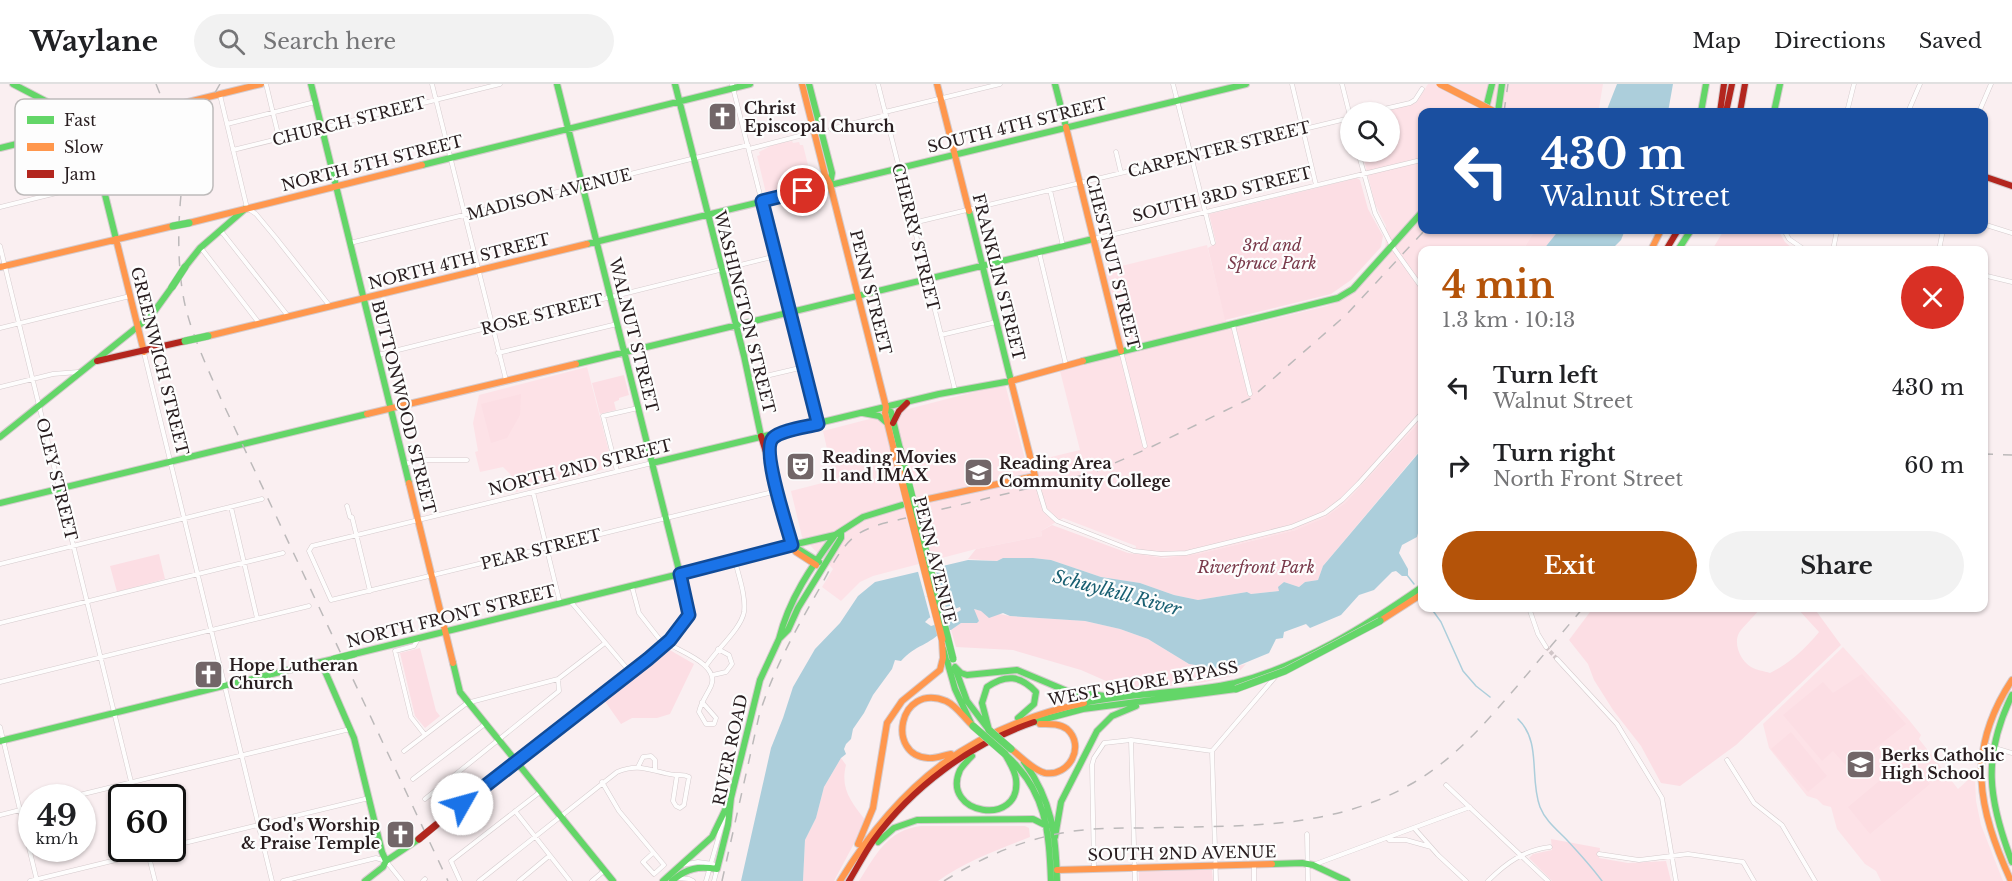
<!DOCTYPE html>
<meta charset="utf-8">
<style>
:root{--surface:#fff;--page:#f2f2f2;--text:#202124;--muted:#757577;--line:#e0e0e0;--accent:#b45309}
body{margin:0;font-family:"Libre Baskerville",serif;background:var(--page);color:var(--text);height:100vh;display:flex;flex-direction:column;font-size:22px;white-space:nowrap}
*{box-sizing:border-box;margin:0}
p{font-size:20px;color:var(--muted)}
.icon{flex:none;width:33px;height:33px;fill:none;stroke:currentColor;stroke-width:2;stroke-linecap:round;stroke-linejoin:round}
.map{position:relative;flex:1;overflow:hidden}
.panel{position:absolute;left:1418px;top:162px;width:570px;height:366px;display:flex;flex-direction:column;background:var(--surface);border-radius:12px;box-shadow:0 2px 4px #0004}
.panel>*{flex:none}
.top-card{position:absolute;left:1418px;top:24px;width:570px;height:126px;border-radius:12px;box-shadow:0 2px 4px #0004;background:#1a4fa0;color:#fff;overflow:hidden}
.buttons{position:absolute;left:1340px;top:18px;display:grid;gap:12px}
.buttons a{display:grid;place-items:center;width:60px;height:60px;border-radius:50%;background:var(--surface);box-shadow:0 2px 4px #0004;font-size:30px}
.speed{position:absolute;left:18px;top:700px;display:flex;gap:12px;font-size:30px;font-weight:700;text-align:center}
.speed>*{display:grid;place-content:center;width:78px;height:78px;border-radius:50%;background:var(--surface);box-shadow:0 2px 4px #0004;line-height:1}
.speed small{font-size:15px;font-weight:400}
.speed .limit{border:3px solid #111;border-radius:9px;background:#fff;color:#111}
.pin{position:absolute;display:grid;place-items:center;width:51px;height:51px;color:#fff;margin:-26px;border:3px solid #fff;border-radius:50%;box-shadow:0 2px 6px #0007}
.me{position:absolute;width:66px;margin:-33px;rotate:52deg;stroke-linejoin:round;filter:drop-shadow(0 0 4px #0008)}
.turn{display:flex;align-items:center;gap:21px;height:126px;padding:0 24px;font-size:27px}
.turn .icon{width:78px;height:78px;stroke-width:2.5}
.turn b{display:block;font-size:42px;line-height:51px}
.round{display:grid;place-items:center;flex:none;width:63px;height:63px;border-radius:32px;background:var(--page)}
.headline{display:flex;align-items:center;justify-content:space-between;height:102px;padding:0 24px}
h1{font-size:36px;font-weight:700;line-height:45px;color:var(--accent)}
.cta{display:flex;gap:12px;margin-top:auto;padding:12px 24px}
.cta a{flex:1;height:69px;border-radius:36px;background:var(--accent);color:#fff;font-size:24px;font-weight:700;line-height:69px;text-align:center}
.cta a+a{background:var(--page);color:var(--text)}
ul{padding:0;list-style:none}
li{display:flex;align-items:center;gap:18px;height:78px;padding:0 24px}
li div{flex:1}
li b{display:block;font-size:22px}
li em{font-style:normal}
header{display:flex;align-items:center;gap:36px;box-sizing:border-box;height:84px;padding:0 30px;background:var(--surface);border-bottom:2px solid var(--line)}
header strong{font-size:28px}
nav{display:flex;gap:33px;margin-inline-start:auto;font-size:21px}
.search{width:420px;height:54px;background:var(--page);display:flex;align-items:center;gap:15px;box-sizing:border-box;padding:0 21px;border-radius:33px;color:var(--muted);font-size:22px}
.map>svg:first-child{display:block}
.built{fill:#fde2e7}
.green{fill:#fcdee4}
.water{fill:#accedb;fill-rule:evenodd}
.pier{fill:#faeff1}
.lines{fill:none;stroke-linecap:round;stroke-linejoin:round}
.stream{stroke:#accedb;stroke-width:1.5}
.street-tunnel{stroke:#d0c5c7;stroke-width:4;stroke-dasharray:4 2;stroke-linecap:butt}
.street-casing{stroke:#d5cbcd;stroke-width:5}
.fast-casing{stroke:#d5cbcd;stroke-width:8}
.slow-casing{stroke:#d5cbcd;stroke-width:8}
.jam-casing{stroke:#d5cbcd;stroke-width:8}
.street{stroke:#fefdfd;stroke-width:4}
.fast{stroke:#63d668;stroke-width:6}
.slow{stroke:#ff974d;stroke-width:6}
.jam{stroke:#b3261e;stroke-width:6}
.rail{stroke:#bcb9ba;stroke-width:1.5;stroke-dasharray:10 10;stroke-linecap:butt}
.fast-bridge-casing{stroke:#d2cccd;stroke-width:8;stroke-linecap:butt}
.slow-bridge-casing{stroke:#d2cccd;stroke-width:8;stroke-linecap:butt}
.jam-bridge-casing{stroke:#d2cccd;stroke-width:8;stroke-linecap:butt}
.fast-bridge{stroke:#63d668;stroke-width:7}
.slow-bridge{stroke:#ff974d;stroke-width:7}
.jam-bridge{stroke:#b3261e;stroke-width:7}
.route-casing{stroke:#114b97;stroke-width:15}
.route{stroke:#1a73e8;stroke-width:10}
.labels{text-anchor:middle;stroke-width:4.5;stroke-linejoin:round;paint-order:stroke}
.poi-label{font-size:16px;font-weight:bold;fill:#281d1f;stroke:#fdfdfd;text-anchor:start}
.street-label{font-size:16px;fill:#281d1f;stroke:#fdfdfd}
.park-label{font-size:16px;font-style:italic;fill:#79394a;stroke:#fdfdfd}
.water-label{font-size:18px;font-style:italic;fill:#195f71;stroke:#fdfdfd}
.key{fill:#fdfdfd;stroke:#bdbaba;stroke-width:1.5}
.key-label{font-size:16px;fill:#281d1f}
</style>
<header>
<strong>Waylane</strong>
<div class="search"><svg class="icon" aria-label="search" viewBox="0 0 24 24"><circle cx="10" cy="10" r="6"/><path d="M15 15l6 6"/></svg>Search here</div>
<nav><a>Map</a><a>Directions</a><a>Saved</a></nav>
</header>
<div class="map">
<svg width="2012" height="797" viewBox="0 0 2012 797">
<rect width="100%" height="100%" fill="#faeff1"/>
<!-- built -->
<path class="built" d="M1428,0h175l-4,24 -3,4h-174v118h113l-12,20h-101v169l-77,84 -21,15 -20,10 -106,26 -22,4 -41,-3 1,-9 -73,-28 -22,13 1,5 -66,13 -103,27 -13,6 -19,19 -19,-14 11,-18 -31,-32 -11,-46 43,-11 -11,-49 182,-47 21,79 54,-13 -21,-83 62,-16 -20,-80 106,-26 21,85 99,-24 15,-6 13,-10 30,-31 1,-33 -11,-22 -13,-52h27v-40h-8l35,-9z
M792,57l1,2 6,-1 1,3h3l9,36 -46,12 -9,-37 3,-1 -1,-3 15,-8z
M587,283l26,100 -97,25 -5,-17 -8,-8 -23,5 -5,-20 3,-1 -5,-28 6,-28z
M1843,563l66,73 12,15 -2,4 39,50 10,-9h7l1,21 5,24 22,56h-122l-5,-10 -11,-7 -28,-35 -6,-22 -8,-2 -6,-6 -10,-3 -38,-48 -6,-24z"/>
<!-- green -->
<path class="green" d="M1357,94l3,2 8,29 15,27 -2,11 -30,33 -20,14 -106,26 -17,-72 8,-5 -7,-29z
M1535,146h24l-16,20h-20z
M1724,146h54l7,12 9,8h-82z
M624,291l5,20 -10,3v2l-5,2 2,8 -16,4 -8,-31z
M521,310l-1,21 -13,23 -16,5 -10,-39z
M1422,335v29l-99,118 -5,14 -13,2 -6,5 -15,-5 -5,9 -28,3 -4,-2 -49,8 -24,-5 -34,-12 -39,-6 -50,-17 -18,-2h-30l-6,3 -29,-2 8,-10 66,-13 -1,-5 11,-6 76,28 37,5 33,-4 98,-24 28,-12 21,-15z
M159,470l6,25 -48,13 -7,-26z
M1593,524h168c-5,6 -19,20 -22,25 -6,11 2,28 12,34 5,3 13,4 19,6 20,-10 35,-24 49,-41l-22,-24 -18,2 -5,-2h40l27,37 -105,100 -56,41 -19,-3 -20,-37 -28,-36 -19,-30 -6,-16 -19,-24z
M973,525l37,7 75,5 35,8 28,10 41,25 46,3 11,-3 -10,11 -31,7 -43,5 -40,1 -41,-18 -68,-20 -57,-3 -5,-17 10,-7h15l3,-2z
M420,564l16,63 4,5 -15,12 -10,-12 -15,-63z
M668,565l26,15 -24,50 -13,4h-25l-11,6 -17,-24z
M1862,590l44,50 -57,45 -16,-18 -11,10 -39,-46 40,-33 10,11z
M1791,648l36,44 -19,16 -37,-43z
M1908,673l22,27 -60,50 -22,-27z
M841,674l5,7c-6,24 5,37 20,56l-32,60h-31l2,-41 11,-22 8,-31z
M921,742h104l4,2 1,9c-31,12 -64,24 -92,44h-79c17,-26 28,-51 62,-55z
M1551,755l49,9 -1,10 29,5 38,-2 5,20h-119l-23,-23 4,-4 19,-4z
M1139,785l73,1 1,11h-74z"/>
<!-- water -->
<path class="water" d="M1617,0h56l-5,28h-62z
M1559,146h66l-4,10 -10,10h-68z
M1422,365v69l-5,19 -15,8 -3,8 9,16v7h-6l-6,-5 -4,1 -18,18 -15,5 -18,20 -31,13 -4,-4 -22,8 -1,6 -7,1 -7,14 -34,14 -14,2 -32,-5 -41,-25 -28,-10 -35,-8 -75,-5 -7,-3 -14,5 -8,-7 -7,-2 5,12 -2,2h-16l-10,7h-8c-13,15 -28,15 -42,31l-6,-1 -3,9 -19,26 -9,18 -11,16 -2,10 -5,5 -2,5 2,5 -5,4 -17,29 -8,31 -11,22 -2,41h-62l30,-133 12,-30 10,-31 22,-38 25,-26 18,-27 17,-14 93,-22 29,1 6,-3h30l18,2 50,17 39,6 34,12 24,5 49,-8 4,2 28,-3 -1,-4 6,-5 15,5 6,-5 13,-2 5,-14zM960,523l1,3 -8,5 -2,5 -20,6 -6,-4 4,-4z"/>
<!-- pier -->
<path class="pier" d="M934,479l7,28 -16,6 17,-4 6,23 -17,4 -14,-52z"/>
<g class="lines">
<!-- stream -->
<path class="stream" d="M1407,491l7,9
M1431,524l10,14 22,49 13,15 14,11
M1518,635c24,23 11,59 22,88 5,13 16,22 26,32 13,14 25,27 36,42"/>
<!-- street-tunnel -->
<path class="street-tunnel" d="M1546,563l11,12"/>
<defs>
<path id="street" d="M266,0l13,54
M432,0l74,296
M732,0l86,340
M878,0l77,306
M1173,0l40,159
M1292,0l24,101
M1342,0l8,32
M220,11l27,113 9,6 20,24 53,67
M885,28l115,-28
M1371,28l39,-9 5,-3 7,-11
M1847,28l7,-28
M1908,28l12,-28
M1979,28l12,-28
M227,40l88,-22
M831,45l55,-14
M749,65l54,-14
M233,66l267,-66
M1116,68l5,21
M1358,68l17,61 17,33 30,42
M1050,106l13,56
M0,123l101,-25
M913,139l437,-105
M1983,140l29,9
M1784,146l5,9 16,11
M221,147l67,85
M1094,155l323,-78
M350,159l398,-98
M0,162l135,552
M201,164l58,75
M1833,166l4,-20
M1939,166l4,-20
M1039,168l27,113
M1983,191l29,7
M1233,241l17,69
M0,244l130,-32
M941,251l55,-13
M1121,267l24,95
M144,269l128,528
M498,269l119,-29
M378,271l398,-99
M749,296l55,-13
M0,303l53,-13 25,-2
M652,379l-340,83 -3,5 22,49 446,-109
M405,380l15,-4h47
M617,387l-14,-55 35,-8
M1035,393l10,33 12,11 77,30 27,3 25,-1 105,-26 34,-14 17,-13 17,-17 63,-70
M533,408l27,111
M347,422l3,11h2l18,74
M231,423l26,111
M0,480l262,-65
M632,503l7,26 25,32
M571,518l59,70
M1529,524l9,26 8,13
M0,539l283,-70
M418,555l-4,7 -19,5 16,66 14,18
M667,559c14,9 53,22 44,43 -4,9 -10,16 -12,26l7,12h8l2,-6 -14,-16
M1557,575l60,65 45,74 14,83
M706,582c10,-16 35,-37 38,-54 2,-16 -5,-35 -9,-51
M713,591l13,-3 6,-8 -3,-9 -11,-6
M0,598l309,-76
M0,643l37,154
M1131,656l4,141
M1985,661l27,8
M404,667l63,-48 91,-24 47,-36
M1212,667l4,130
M1727,676l27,43 28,22 33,56
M638,683l5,-10 8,-1 4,4v9
M413,695l72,-55
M602,698l17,29 45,54 -10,9 -11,-12 10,-9
M1446,701l102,96
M67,714l283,-69
M425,715l134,-108 -1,-12
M515,727l55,70
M0,731l32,-8
M1415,745l23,26 28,26
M1307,750l1,47
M1389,756h17l25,7
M172,762l197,-48
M147,765l8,32
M1599,770l40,6 49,-6 55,8 11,19
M682,781l16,-3 15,2
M1254,781v16
M1313,781l157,-58
M1094,784l-2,-103 2,-7 10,-15 27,-3 81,11 64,-75
M676,794l13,1 4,2
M30,797l131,-32
M283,797l93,-23 10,3 16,20
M423,797l2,-2
M460,797l-9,-20 89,-69
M479,797l138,-109c23,-10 35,0 58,3 6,0 9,-1 14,2l-5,28 -4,3 -4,-2 -3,-5 4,-26
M519,797l30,-25
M592,797l13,-11
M706,797l18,-63
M714,797l3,-12
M1488,797c18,-18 36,-31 62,-34"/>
<path id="fast" d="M13,0l63,33 12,9 28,113
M311,0l98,399
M557,0l95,379
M675,0l69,272 17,80
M809,0l23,89 -2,11
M1055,0l11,43
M1485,28l7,-28
M1498,28l4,-28
M1701,28l5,-28
M1774,28l6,-28
M0,64l162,-40
M422,81l328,-81
M587,160l659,-160
M1678,166l13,-20
M185,183l15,-19 45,-39
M1083,277l255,-63 15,-9 69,-77
M576,280l517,-125
M886,323l5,5 9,37
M863,329l16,3 7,6
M0,353l151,-121 21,-29
M0,419l367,-89
M792,461l43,-10 28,-18 39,-12
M792,461l27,17
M779,555c10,-40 32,-72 56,-104
M944,566l11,39 16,34
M656,568l14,-12 18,-22 -1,-16 -35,-139 287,-69 72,-13 -42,-170
M354,570l403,-99
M334,575l-13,3 33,76 28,114 4,9
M453,579l7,29 153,189
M955,583l6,6 6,2 50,-5 50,21 38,5
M955,584l12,33 22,29
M2012,611c-30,62 -24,104 0,167
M1084,619c50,-11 101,-9 151,-20 67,-17 131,-57 187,-96
M1034,638l49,-13 153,-20
M989,646l-7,-27 5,-16c19,-13 33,-12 49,5l-2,12 -16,14
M0,657l321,-79
M972,672c-4,4 -9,9 -12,14 -20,45 62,58 56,9 -1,-9 -7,-17 -11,-25
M1007,672c39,35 42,75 44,125
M1024,678c28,38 32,73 33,119
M1055,753l6,-35 36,-71 15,-15 24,-10
M878,758l16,-14 23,-8 116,-1 14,7
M1272,780l30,-1 11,2 34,16
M365,797l18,-14 3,-6 33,-22
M663,797l49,-44 16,-33
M672,797c15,-13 26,-15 45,-12l11,-44 3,-27 29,-118 19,-41 9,-9 10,-22 43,-70v-5"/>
<path id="slow" d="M802,0l23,91 5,9 56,223 -1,6 9,37
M937,0l32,127
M176,21l85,-21
M1066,43l55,224
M189,139l233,-58
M116,155l28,113
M1651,166l10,-20
M0,183l173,-41
M208,252l379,-92
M367,330l209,-50
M769,372l1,-13 8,-8
M409,399l44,180
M919,417l116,-25 -24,-95 72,-20
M792,461l4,7 20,13
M1380,537l42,-27
M1011,665c10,8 22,21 34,24 24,4 41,-27 22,-44 -8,-6 -18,-5 -27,-5
M951,670c-7,1 -16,5 -23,4 -42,-2 -30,-76 18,-57 11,5 18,17 27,25
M858,760l15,-36 14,-85 15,-22 38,-31 3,-12 -1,-19
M1057,786l215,-6
M840,797c60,-98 131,-154 244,-178
M2011,797c-33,-73 -46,-130 1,-201"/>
<path id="jam" d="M1720,28l4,-28
M1726,28l6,-28
M1740,28l5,-28
M1983,92l29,10
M1666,166l12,-20
M97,277l88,-20
M893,339l6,-12 8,-8
M757,471l35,-10 -14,-54 -17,-55
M436,741l220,-173
M849,797c8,-13 15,-27 24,-40 39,-54 97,-97 161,-119"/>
</defs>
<!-- street casing -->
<use href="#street" class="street-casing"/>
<!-- fast casing -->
<use href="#fast" class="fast-casing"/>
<!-- slow casing -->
<use href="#slow" class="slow-casing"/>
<!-- jam casing -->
<use href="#jam" class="jam-casing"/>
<!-- street -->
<use href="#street" class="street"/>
<!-- fast -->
<use href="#fast" class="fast"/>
<!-- slow -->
<use href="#slow" class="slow"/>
<!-- jam -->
<use href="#jam" class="jam"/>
<!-- rail -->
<path class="rail" d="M156,0l17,42 8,44
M220,0c-12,21 -24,42 -31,66 -12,43 -14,116 -3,159 8,31 22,60 35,90l227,482
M1504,28l4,-28
M1983,370l29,1
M922,430l170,-41 57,-25 102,-50 95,-83 79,-85
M722,797l37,-165c13,-44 36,-85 59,-125 11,-19 21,-44 40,-57 14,-9 32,-12 48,-16
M944,797c37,-23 75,-40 118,-48 26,-5 54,-5 81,-5 95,-3 185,4 270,-45 43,-25 74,-62 106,-99 21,-25 43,-51 64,-76"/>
<defs>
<path id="fast-bridge" d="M173,142l16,-3
M172,203l13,-20
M185,257l23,-5
M900,365l53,210
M334,575l20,-5
M1236,605l49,-18 95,-50
M973,642l32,28
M989,646l22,19"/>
<path id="slow-bridge" d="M1440,0l55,28
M894,366l48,189"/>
<path id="jam-bridge" d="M419,755l17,-14"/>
</defs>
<!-- fast-bridge casing -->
<use href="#fast-bridge" class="fast-bridge-casing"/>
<!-- slow-bridge casing -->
<use href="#slow-bridge" class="slow-bridge-casing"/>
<!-- jam-bridge casing -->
<use href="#jam-bridge" class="jam-bridge-casing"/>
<!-- fast-bridge -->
<use href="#fast-bridge" class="fast-bridge"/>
<!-- slow-bridge -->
<use href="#slow-bridge" class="slow-bridge"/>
<!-- jam-bridge -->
<use href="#jam-bridge" class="jam-bridge"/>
</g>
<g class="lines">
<defs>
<path id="route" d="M462,720l186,-145 22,-19 19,-25 -9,-41 112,-29c-5,-19 -31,-95 -19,-107 8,-8 34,-11 45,-14l-56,-223 41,-10"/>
</defs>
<!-- route casing -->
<use href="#route" class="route-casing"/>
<!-- route -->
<use href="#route" class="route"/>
</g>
<!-- icons -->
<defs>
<symbol id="church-square" viewBox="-11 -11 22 22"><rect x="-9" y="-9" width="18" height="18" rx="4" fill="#726668" stroke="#fdfdfd"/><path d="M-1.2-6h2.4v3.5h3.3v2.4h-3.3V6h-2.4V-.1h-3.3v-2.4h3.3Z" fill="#fff"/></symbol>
<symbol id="theatre-square" viewBox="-11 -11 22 22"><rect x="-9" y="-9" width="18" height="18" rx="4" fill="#726668" stroke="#fdfdfd"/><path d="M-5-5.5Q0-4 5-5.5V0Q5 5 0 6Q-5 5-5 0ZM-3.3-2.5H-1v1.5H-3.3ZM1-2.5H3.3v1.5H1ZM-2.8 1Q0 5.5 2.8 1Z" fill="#fff"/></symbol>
<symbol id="university-square" viewBox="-11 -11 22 22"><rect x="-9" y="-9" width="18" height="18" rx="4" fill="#726668" stroke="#fdfdfd"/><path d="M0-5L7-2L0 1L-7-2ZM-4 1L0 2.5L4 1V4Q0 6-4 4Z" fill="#fff"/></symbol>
<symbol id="school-square" viewBox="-11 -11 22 22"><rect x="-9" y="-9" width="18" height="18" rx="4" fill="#726668" stroke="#fdfdfd"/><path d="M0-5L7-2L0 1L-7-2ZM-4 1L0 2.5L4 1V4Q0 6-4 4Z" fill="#fff"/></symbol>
</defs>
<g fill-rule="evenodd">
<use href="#church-square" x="706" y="16" width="33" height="33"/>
<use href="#theatre-square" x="784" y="366" width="33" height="33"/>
<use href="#university-square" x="962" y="372" width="33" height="33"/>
<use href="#church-square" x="192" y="574" width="33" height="33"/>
<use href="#school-square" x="1844" y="664" width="33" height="33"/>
<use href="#church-square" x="384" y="734" width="33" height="33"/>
</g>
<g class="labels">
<!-- poi labels -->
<g class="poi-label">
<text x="744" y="30">Christ<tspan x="744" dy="18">Episcopal Church</tspan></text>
<text x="822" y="379">Reading Movies<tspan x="822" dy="18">11 and IMAX</tspan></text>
<text x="999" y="385">Reading Area<tspan x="999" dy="18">Community College</tspan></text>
<text x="229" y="587">Hope Lutheran<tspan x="229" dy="18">Church</tspan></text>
<text x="1881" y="677">Berks Catholic<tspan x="1881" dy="18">High School</tspan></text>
<text x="380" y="747" text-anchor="end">God's Worship<tspan x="380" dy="18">&amp; Praise Temple</tspan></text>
</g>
<!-- street labels -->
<g class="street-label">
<text transform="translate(349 37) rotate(-14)" y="6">CHURCH STREET</text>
<text transform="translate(1017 41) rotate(-14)" y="6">SOUTH 4TH STREET</text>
<text transform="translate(1219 65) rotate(-14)" y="6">CARPENTER STREET</text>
<text transform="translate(372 79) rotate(-14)" y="6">NORTH 5TH STREET</text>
<text transform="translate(549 110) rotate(-14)" y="6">MADISON AVENUE</text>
<text transform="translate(1222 110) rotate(-14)" y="6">SOUTH 3RD STREET</text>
<text transform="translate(916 153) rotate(76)" y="6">CHERRY STREET</text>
<text transform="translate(459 177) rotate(-14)" y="6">NORTH 4TH STREET</text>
<text transform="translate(1113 178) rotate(76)" y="6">CHESTNUT STREET</text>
<text transform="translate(999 193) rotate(76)" y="6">FRANKLIN STREET</text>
<text transform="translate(871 208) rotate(76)" y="6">PENN STREET</text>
<text transform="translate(745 228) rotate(76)" y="6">WASHINGTON STREET</text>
<text transform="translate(542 230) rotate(-14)" y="6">ROSE STREET</text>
<text transform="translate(634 251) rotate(76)" y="6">WALNUT STREET</text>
<text transform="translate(160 277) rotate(76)" y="6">GREENWICH STREET</text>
<text transform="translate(404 323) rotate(76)" y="6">BUTTONWOOD STREET</text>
<text transform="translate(580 383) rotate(-14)" y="6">NORTH 2ND STREET</text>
<text transform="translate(57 395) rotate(76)" y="6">OLEY STREET</text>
<text transform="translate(541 465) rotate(-14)" y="6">PEAR STREET</text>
<text transform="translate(935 476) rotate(76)" y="6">PENN AVENUE</text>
<text transform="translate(451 532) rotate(-14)" y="6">NORTH FRONT STREET</text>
<text transform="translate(1143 599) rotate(-10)" y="6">WEST SHORE BYPASS</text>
<text transform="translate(730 666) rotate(-78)" y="6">RIVER ROAD</text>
<text transform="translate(1182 769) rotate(-1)" y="6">SOUTH 2ND AVENUE</text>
</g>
<!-- park labels -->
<g class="park-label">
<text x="1272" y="167">3rd and<tspan x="1272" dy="18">Spruce Park</tspan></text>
<text x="1256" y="489">Riverfront Park</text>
</g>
<!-- water labels -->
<g class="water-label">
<text transform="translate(1117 509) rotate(15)" y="6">Schuylkill River</text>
</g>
</g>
<!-- legend -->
<rect x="15" y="15" width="198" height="96" rx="9" class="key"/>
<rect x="27" y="32" width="27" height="8" fill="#63d668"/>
<rect x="27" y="59" width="27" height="8" fill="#ff974d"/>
<rect x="27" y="86" width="27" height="8" fill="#b3261e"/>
<g class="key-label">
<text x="64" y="42">Fast</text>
<text x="64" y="69">Slow</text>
<text x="64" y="96">Jam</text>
</g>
</svg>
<div class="buttons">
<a><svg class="icon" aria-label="search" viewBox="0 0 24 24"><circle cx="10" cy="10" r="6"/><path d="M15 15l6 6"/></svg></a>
</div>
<div class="speed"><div>49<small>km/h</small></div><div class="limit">60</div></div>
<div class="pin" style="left:803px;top:107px;background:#d93025"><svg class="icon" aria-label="arrive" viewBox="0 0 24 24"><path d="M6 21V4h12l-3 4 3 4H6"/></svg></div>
<svg class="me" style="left:462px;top:720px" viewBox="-20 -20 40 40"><circle r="19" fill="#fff"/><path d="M0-13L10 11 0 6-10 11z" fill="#1a73e8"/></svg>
<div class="top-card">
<div class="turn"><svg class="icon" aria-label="left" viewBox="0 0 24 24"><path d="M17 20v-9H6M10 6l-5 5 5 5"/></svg><div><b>430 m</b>Walnut Street</div></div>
</div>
<section class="panel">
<div class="headline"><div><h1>4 min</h1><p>1.3 km · 10:13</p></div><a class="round" style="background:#d93025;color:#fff"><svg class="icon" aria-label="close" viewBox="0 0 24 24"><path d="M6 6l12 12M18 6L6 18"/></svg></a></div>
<ul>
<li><svg class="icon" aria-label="left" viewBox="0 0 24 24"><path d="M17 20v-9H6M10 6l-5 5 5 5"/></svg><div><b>Turn left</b><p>Walnut Street</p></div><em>430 m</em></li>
<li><svg class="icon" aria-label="right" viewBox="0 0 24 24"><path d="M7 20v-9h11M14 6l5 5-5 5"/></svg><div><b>Turn right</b><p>North Front Street</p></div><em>60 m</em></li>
</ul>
<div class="cta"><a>Exit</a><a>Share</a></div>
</section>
</div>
